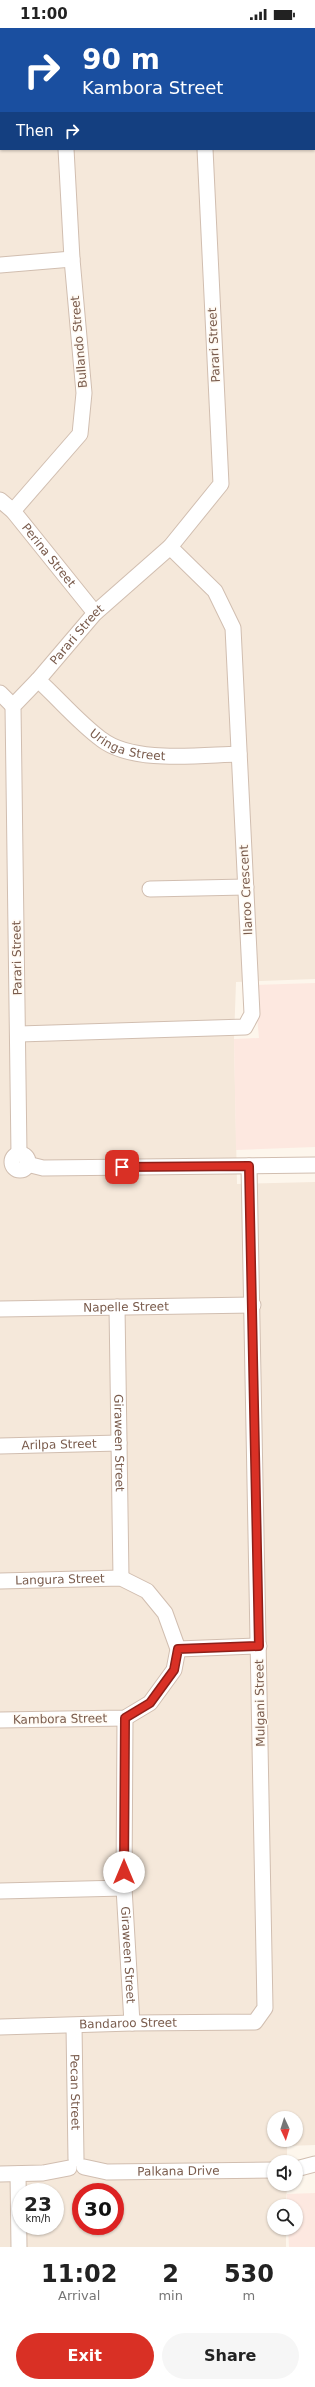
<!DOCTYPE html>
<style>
:root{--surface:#fff;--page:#f6f6f6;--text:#222;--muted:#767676;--accent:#d93025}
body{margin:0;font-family:"DejaVu Sans",sans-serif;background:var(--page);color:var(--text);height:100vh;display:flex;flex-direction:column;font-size:15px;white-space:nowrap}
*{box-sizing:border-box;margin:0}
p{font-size:13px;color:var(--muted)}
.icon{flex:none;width:22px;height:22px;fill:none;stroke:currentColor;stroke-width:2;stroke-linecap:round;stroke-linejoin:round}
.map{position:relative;height:2219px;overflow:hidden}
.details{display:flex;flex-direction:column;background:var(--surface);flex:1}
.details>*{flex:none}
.top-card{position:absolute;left:0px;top:0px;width:315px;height:122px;box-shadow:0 1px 3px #0004;background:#1a4fa0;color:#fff;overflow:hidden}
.needle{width:26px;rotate:176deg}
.controls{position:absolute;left:267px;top:2083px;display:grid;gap:8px}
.controls a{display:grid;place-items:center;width:36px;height:36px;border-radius:50%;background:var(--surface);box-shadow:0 1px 3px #0004;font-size:20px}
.speed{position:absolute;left:12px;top:2155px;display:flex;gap:8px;font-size:20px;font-weight:700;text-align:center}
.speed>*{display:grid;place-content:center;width:52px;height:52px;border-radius:50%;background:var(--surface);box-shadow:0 1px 3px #0004;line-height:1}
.speed small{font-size:10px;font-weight:400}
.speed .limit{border:6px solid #d22;background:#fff;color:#111}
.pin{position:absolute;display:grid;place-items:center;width:34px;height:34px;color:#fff;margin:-17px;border-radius:8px;box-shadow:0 2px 6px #0006}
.me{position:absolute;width:44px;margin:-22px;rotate:0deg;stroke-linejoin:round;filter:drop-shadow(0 0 3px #0008)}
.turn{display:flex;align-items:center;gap:14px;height:84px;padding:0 16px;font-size:18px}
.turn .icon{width:52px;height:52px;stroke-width:2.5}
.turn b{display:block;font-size:28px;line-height:34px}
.then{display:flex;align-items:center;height:38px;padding:0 16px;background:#0003;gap:8px;font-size:15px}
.eta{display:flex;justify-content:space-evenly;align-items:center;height:68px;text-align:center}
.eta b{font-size:24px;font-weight:800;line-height:28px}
.cta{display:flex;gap:8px;margin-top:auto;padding:8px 16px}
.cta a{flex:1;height:46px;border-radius:24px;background:var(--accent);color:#fff;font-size:16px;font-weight:800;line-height:46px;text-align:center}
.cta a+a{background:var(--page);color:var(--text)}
.status{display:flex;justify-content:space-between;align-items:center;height:28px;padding:0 20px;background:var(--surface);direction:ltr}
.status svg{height:11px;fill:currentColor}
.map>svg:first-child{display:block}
.residential{fill:#f5e8da;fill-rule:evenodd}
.commercial{fill:#fde8e0}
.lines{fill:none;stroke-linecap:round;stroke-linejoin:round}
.minor-casing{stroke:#d1beb0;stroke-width:17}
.minor{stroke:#fff;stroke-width:15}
.route-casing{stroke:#8d1f18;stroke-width:10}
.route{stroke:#d93025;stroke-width:7}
.labels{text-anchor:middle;stroke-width:3;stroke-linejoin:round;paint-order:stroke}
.street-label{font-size:12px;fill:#7a5c4d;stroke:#fffaf3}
</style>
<div class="status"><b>11:00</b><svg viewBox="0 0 49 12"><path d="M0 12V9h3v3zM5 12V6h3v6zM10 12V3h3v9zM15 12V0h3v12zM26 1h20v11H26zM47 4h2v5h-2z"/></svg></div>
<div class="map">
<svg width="315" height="2219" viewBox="0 0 315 2219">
<rect width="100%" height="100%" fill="#fdf6ec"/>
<!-- residential -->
<path class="residential" d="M0,0h315v951l-79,3 -2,57 3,145 78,-2v963l-28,1v16h-13v22h13l-1,22h-12v22h12v19h-286zM1,1h313v120h-313zM274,2090h22v22h-22zM21,2164h34v34h-34zM81,2164h34v34h-34z"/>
<!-- commercial -->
<path class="commercial" d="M315,955v164l-79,3 -2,-111 25,-1 -5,-53z
M315,2165v54h-26l-1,-19h8v-22h-9v-12z"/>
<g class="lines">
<defs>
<g id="minor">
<path d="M199,0v1"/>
<path d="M0,106h1"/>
<path d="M0,237l72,-6"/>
<path id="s1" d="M0,472l13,11 82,102"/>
<path d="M13,483l67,-77 4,-41 -12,-134 -6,-110"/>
<path id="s2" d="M38,652c21,19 40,42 63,59 32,25 98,16 138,15"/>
<path d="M0,665l13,13"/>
<path d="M150,861l96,-2"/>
<path d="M19,1006l226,-7 7,-13 -19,-386 -18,-37 -45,-44"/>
<path id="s3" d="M19,1126l-6,-448 25,-26 57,-67 75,-66 51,-63 -16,-335"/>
<circle cx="20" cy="1134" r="8"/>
<path d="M27,1136l16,4 272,-3"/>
<path id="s4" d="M117,1279l4,271"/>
<path id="s5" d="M0,1281l253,-4"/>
<path id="s6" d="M0,1418l119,-3"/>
<path id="s7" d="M0,1553l121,-3 26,13 18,22 13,36 -4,21 -24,33 -25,15 -125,2"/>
<path d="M178,1621l81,-3"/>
<path id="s8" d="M125,1690l-1,170 8,135"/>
<path d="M0,1863l124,-3"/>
<path id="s9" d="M74,1998l2,133"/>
<path id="s10" d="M0,1999l132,-4 123,-1 10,-14 -16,-842"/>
<path id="s11" d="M84,2139l23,5 167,-2"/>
<path d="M296,2141l19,-5"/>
<path d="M0,2146l43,-1 26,-5"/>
<path d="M18,2146l1,73"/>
</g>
</defs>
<!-- minor casing -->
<use href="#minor" class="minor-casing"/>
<!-- minor -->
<use href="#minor" class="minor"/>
</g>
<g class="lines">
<defs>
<path id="route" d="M122,1139l127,-1 10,480 -81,3 -4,21 -24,33 -25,15 -1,154"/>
</defs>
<!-- route casing -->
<use href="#route" class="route-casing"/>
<!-- route -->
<use href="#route" class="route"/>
</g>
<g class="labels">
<!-- street labels -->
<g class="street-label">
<text transform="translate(79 314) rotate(-95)" y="4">Bullando Street</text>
<text transform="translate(214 317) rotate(-93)" y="4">Parari Street</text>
<text dy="4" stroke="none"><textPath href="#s1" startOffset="74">Perina Street</textPath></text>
<text dy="4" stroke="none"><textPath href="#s3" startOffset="544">Parari Street</textPath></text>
<text dy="4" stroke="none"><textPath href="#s2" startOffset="114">Uringa Street</textPath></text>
<text transform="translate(246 862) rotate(-93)" y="4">Ilaroo Crescent</text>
<text transform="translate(17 930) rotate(-91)" y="4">Parari Street</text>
<text dy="4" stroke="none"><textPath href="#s5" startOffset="126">Napelle Street</textPath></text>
<text dy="4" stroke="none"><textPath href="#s4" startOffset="136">Giraween Street</textPath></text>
<text dy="4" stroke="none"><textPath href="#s6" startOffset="59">Arilpa Street</textPath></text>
<text dy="4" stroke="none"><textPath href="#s7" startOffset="60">Langura Street</textPath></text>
<text transform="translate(260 1675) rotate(-91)" y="4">Mulgani Street</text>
<text transform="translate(60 1691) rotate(-1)" y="4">Kambora Street</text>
<text dy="4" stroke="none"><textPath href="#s8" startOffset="237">Giraween Street</textPath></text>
<text dy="4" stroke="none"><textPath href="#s10" startOffset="128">Bandaroo Street</textPath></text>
<text dy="4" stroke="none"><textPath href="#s9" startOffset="66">Pecan Street</textPath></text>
<text dy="4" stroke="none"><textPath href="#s11" startOffset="95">Palkana Drive</textPath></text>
</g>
</g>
</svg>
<div class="controls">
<a><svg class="needle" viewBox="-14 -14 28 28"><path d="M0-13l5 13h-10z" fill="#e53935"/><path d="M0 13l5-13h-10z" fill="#767676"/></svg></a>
<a><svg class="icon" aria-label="sound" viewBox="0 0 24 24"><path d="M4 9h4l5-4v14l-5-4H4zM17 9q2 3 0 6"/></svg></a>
<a><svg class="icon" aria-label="search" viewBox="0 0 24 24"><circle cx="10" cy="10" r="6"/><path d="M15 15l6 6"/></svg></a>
</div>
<div class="speed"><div>23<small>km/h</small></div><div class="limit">30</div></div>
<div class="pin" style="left:122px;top:1139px;background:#d93025"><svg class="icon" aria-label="arrive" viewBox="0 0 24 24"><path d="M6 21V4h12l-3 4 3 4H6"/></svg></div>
<svg class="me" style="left:124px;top:1844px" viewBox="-20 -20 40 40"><circle r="19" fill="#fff"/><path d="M0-13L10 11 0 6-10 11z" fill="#d93025"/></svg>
<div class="top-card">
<div class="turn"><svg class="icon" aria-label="right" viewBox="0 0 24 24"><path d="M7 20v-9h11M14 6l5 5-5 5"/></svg><div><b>90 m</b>Kambora Street</div></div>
<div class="then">Then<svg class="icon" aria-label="right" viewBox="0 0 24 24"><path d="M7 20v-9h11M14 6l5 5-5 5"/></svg></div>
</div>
</div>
<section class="details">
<div class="eta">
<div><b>11:02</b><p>Arrival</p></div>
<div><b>2</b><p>min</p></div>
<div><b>530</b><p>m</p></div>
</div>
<div class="cta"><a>Exit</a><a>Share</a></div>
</section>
